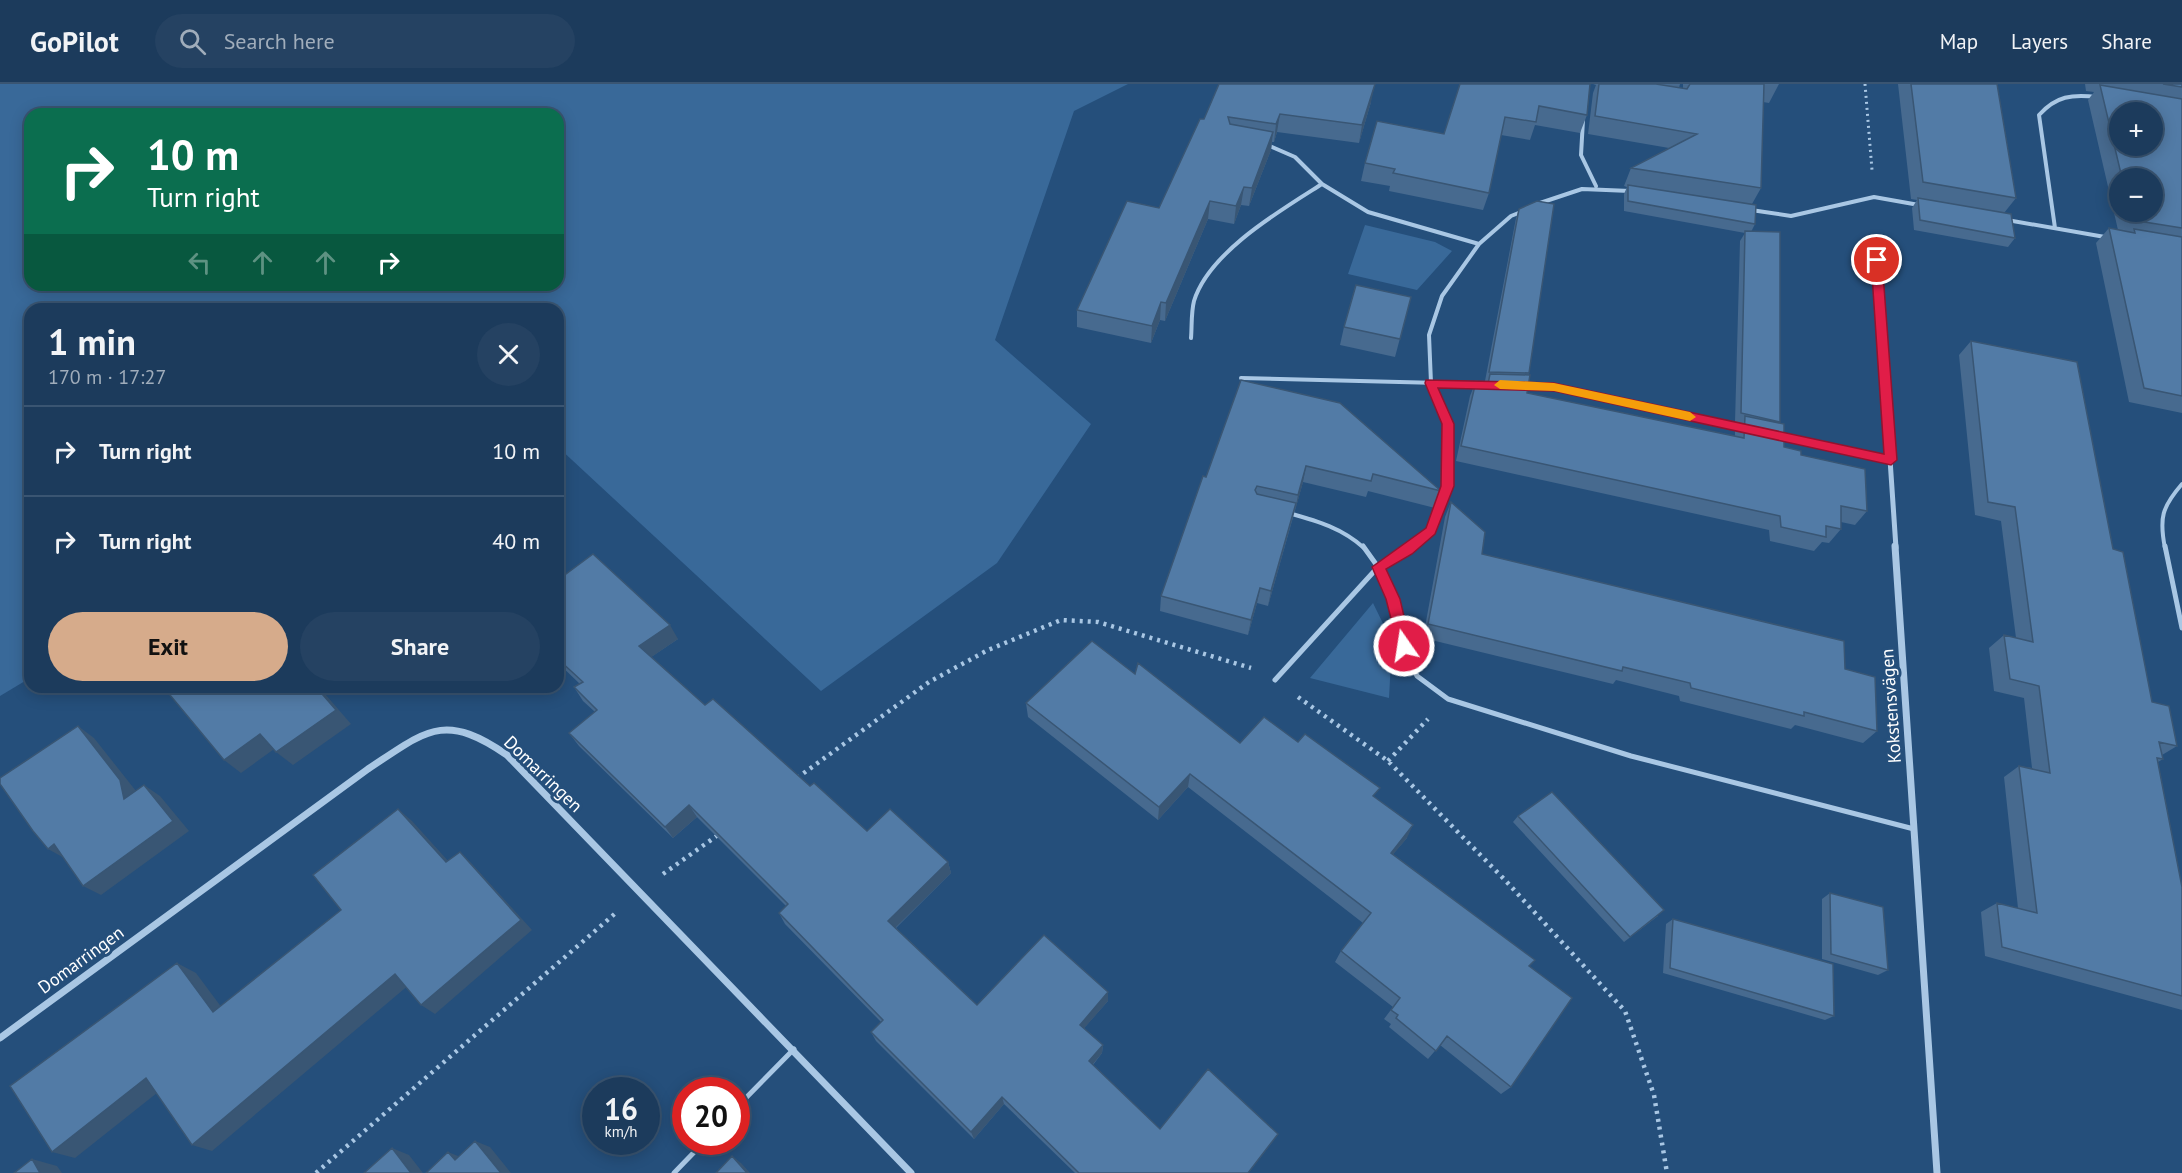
<!DOCTYPE html>
<meta charset="utf-8">
<style>
:root{--surface:#1c3b5c;--page:#254262;--text:#f1f3f6;--muted:#a0adbb;--line:#3a5572;--accent:#d6ab8b}
body{margin:0;font-family:"PT Sans",sans-serif;background:var(--page);color:var(--text);height:100vh;display:flex;flex-direction:column;font-size:22px;white-space:nowrap}
*{box-sizing:border-box;margin:0}
p{font-size:20px;color:var(--muted)}
.icon{flex:none;width:33px;height:33px;fill:none;stroke:currentColor;stroke-width:2;stroke-linecap:round;stroke-linejoin:round}
.map{position:relative;flex:1;overflow:hidden}
.side{position:absolute;left:24px;top:219px;width:540px;height:390px;display:flex;flex-direction:column;background:var(--surface);border-radius:18px;box-shadow:0 3px 15px #0003,0 0 0 2px var(--line)}
.side>*{flex:none}
.guide{position:absolute;left:24px;top:24px;width:540px;height:183px;border-radius:18px;box-shadow:0 3px 15px #0003,0 0 0 2px var(--line);background:#0b6e4f;color:#fff;overflow:hidden}
.controls{position:absolute;left:2109px;top:18px;display:grid;gap:12px}
.controls a{display:grid;place-items:center;width:54px;height:54px;border-radius:50%;background:var(--surface);box-shadow:0 3px 15px #0003,0 0 0 2px var(--line);font-size:30px}
.speed{position:absolute;left:582px;top:993px;display:flex;gap:12px;font-size:30px;font-weight:700;text-align:center}
.speed>*{display:grid;place-content:center;width:78px;height:78px;border-radius:50%;background:var(--surface);box-shadow:0 3px 15px #0003,0 0 0 2px var(--line);line-height:1}
.speed small{font-size:15px;font-weight:400}
.speed .limit{border:9px solid #d22;background:#fff;color:#111}
.pin{position:absolute;display:grid;place-items:center;width:51px;height:51px;color:#fff;margin:-26px;border:3px solid #fff;border-radius:50%;box-shadow:0 2px 6px #0007}
.me{position:absolute;width:66px;margin:-33px;rotate:347deg;stroke-linejoin:round;filter:drop-shadow(0 0 4px #0008)}
.turn{display:flex;align-items:center;gap:21px;height:126px;padding:0 24px;font-size:27px}
.turn .icon{width:78px;height:78px;stroke-width:2.5}
.turn b{display:block;font-size:42px;line-height:51px}
.lanes{display:flex;align-items:center;height:57px;padding:0 24px;background:#0003;justify-content:center;gap:30px;direction:ltr}
.lanes .off{opacity:.35}
.round{display:grid;place-items:center;flex:none;width:63px;height:63px;border-radius:32px;background:var(--page)}
.head{display:flex;align-items:center;justify-content:space-between;height:102px;padding:0 24px}
h1{font-size:36px;font-weight:800;line-height:45px}
.button{display:flex;gap:12px;margin-top:auto;padding:12px 24px}
.button a{flex:1;height:69px;border-radius:36px;background:var(--accent);color:#111;font-size:24px;font-weight:800;line-height:69px;text-align:center}
.button a+a{background:var(--page);color:var(--text)}
ul{padding:0;list-style:none}
li{display:flex;align-items:center;gap:18px;height:90px;padding:0 24px;border-top:2px solid var(--line)}
li div{flex:1}
li b{display:block;font-size:22px}
li em{font-style:normal}
header{display:flex;align-items:center;gap:36px;box-sizing:border-box;height:84px;padding:0 30px;background:var(--surface);border-bottom:2px solid var(--line)}
header strong{font-size:28px}
nav{display:flex;gap:33px;margin-inline-start:auto;font-size:21px}
.search{width:420px;height:54px;background:var(--page);display:flex;align-items:center;gap:15px;box-sizing:border-box;padding:0 21px;border-radius:33px;color:var(--muted);font-size:22px}
.map>svg:first-child{display:block}
.green{fill:#396999;fill-rule:evenodd}
.lines{fill:none;stroke-linecap:round;stroke-linejoin:round}
.path-far1{stroke:#a9c7e4;stroke-width:3;stroke-dasharray:2 4;stroke-linecap:butt}
.path{stroke:#a9c7e4;stroke-width:4.5;stroke-dasharray:3 5;stroke-linecap:butt}
.lane-far1{stroke:#a9c7e4;stroke-width:4}
.lane{stroke:#a9c7e4;stroke-width:5}
.street-far1{stroke:#a9c7e4;stroke-width:5}
.street{stroke:#a9c7e4;stroke-width:7}
.wall{fill:#476a8f;fill-rule:evenodd}
.shaded-wall{fill:#395674}
.building{fill:#527ba6;stroke:#395674;stroke-width:1.5;fill-rule:evenodd}
.route{fill:#e11d48;stroke:#92132f;stroke-width:1.5}
.slow{fill:#f59e0b}
.labels{text-anchor:middle;stroke-width:6;stroke-linejoin:round;paint-order:stroke}
.street-label{font-size:18px;fill:#fff;stroke:#254f7b}
</style>
<header>
<strong>GoPilot</strong>
<div class="search"><svg class="icon" aria-label="search" viewBox="0 0 24 24"><circle cx="10" cy="10" r="6"/><path d="M15 15l6 6"/></svg>Search here</div>
<nav><a>Map</a><a>Layers</a><a>Share</a></nav>
</header>
<div class="map">
<svg width="2182" height="1089" viewBox="0 0 2182 1089">
<rect width="100%" height="100%" fill="#254f7b"/>
<!-- green -->
<path class="green" d="M0,0h1128l-54,27 -79,229 96,84 -94,139 -176,128 -263,-244v-138h-528v369l-30,18zM30,30h528v171h-528z
M1365,141l70,17 17,9 -35,39 -69,-16z
M1373,519l19,39 -3,56 -79,-20z"/>
<g class="lines">
<!-- path-far1 -->
<path class="path-far1" d="M1865,0l7,86"/>
<!-- path -->
<path class="path" d="M1298,613l90,64 117,119 120,131 29,84 13,78
M1388,677l40,-42
M797,694l132,-96 59,-32 73,-30 37,2 153,46
M663,790l55,-39
M316,1089l302,-262"/>
<!-- lane-far1 -->
<path class="lane-far1" d="M1583,36l-2,35 15,31
M1265,60l30,13 27,27 46,28 111,32
M1537,120l45,-15 48,2
M1751,126l40,6 83,-19 45,8
M2007,136l98,17
M2055,144l-16,-113c17,-19 33,-21 58,-18
M1191,254c1,-12 0,-25 3,-37 15,-49 87,-91 128,-117
M1241,294l238,6
M1523,302l31,1 188,41
M1779,352l112,24
M1289,429c28,8 53,15 75,35
M1410,464l21,-17 17,-45v-62l-17,-41 -2,-48 13,-39 37,-52 32,-28 10,-4
M2165,464c-6,-30 -3,-41 17,-64"/>
<!-- lane -->
<path class="lane" d="M1363,462l15,21 15,32 11,47 13,30 31,23 183,57 283,73
M2165,462l17,82
M1275,596l103,-113 34,-21
M736,1024l58,-59
M674,1089l30,-31"/>
<!-- street-far1 -->
<path class="street-far1" d="M1875,153l21,311"/>
<!-- street -->
<path class="street" d="M1895,462l42,627
M0,954l368,-269c58,-38 75,-58 139,-14l404,418"/>
</g>
<!-- wall -->
<path class="wall" d="M1460,0l127,31 -7,18 -45,-8 -5,15 -29,-5 -12,58 -6,17 -94,-19 1,-5 -29,-5 4,-18 79,-29z
M1593,0h87l-1,4h4v-4h96l-10,19 -6,-1 -2,86 -9,16 3,20 -4,8 29,190 -1,1 5,24 17,8 66,56 -12,14 -14,-3v7l-12,14 -7,-1 -8,9 -44,-10 -1,-11 -313,-69 14,-65 6,-15 10,3 1,-3h-2l31,-163 3,-9 10,164 -2,20 208,43v-6l5,-7 -5,-1 5,-181 5,-8 -121,-22v-17l3,-7 -3,-1 7,-18 38,-20 -81,-14 5,-41 3,-8z
M1898,0h99l19,114 -12,15 11,25 -7,9 -94,-17 -2,-22 5,-8 -6,-1z
M2085,0h97v329l-53,-11 -33,-159 13,-15 9,2 -30,-130 6,-8 -8,-1zM2120,94h32v34h-32z
M1371,18l-12,41 -82,-11 -3,10h-2l-1,8 -22,56 -8,-1 -7,19 -26,-5 -43,102 -5,-1 -9,23 -74,-16v-17l82,-102 45,-89z
M1411,213l-16,60 -55,-12 4,-18z
M1971,257l142,208 39,153 25,44 -15,9 1,4 -5,3 24,125v123l-197,-54 -4,-44 16,-9 21,5 -14,-131 15,-11 13,2 -8,-70 -30,-7 -5,-43 15,-13 12,3 -15,-117 -26,-6 -16,-160z
M1241,296l200,111 -6,17 -67,-17 -2,6 -63,-15 -35,124 -11,-3 -9,32 -88,-24 1,-15 45,-119z
M1451,418l31,52 363,115 32,62 -14,12 -68,-18 -4,4 -111,-28 -1,-5 -63,-16 -3,4 -190,-46 22,-121z
M558,496l120,59 -27,18 54,48 105,81 57,45 81,31 3,11 -55,55 81,77 131,-13v9l-24,27 19,17 -1,8 -9,12 67,64 114,11 -26,33h-173l-71,-69 -30,35 -98,-98 -5,-9 10,-10 -96,-98 -6,-11 7,-7 -89,-89 -24,21 -94,-92 -10,-13 26,-21 -12,-11 -9,-14 6,-3 -22,-21z
M1135,590l105,69 135,55 32,40 -14,16 136,112 -18,121 -10,7 -61,-49 -12,14 -39,-32 2,-3 -7,-5 9,-12 -58,-45 6,-11 22,-28 -175,-136 -30,33 -130,-103 -2,-14z
M1518,732l140,100 -34,26 -111,-120z
M1830,809l58,77 -10,5 -56,-16v-60z
M1673,835l161,97 -9,4 -162,-47 3,-49z"/>
<!-- shaded-wall -->
<path class="shaded-wall" d="M1375,0l-4,18 -12,41 3,-18z
M1280,30l-3,18 -3,10 2,-18z
M1273,48l-2,18 -22,56 3,-18z
M1244,103l-3,18 -7,19 2,-18z
M1210,117l-2,18 -43,102 1,-18z
M1161,218l-1,18 -9,23 1,-17z
M1306,382l-3,16 -8,29 3,-16z
M1296,419l-4,16 -24,87 3,-15z
M1260,504l-3,15 -9,32 3,-15z
M670,541l8,14 -31,21 -8,-14z
M316,603h3l32,37 -58,41 -17,-13z
M78,642l16,12 42,53 -12,8z
M260,650l17,13 -36,26 -17,-13z
M1190,690l-2,13 -30,33 1,-13z
M144,701l16,11 29,35 -88,64 -18,-9z
M689,721l8,12 -24,21 -8,-11z
M398,725l14,12 47,52 -13,-11z
M1413,741l-6,13 -22,26 6,-11z
M54,760l12,15 -18,-10z
M460,768l12,12 60,66 -97,84 -14,-9z
M948,778l3,11 -59,58 -4,-10z
M177,879l19,10 35,47 -18,-8z
M395,890l15,10 -198,167 -20,-6z
M1108,908v9l-28,32v-8z
M1103,961l-1,8 -13,16v-8z
M146,994l21,7 -92,73 -23,-6z
M1002,1013l2,7 -30,35 -3,-7z
M475,1057l15,6 21,26h-10z
M392,1064l17,7 14,18h-12z
M448,1068l15,6 -8,2z
M732,1072l9,7 9,10h-3z
M32,1075l25,7 5,7h-22z"/>
<!-- building -->
<path class="building" d="M1219,0h156l-13,41 -82,-11 -4,10 -48,-7 2,7 43,8 -21,56 -8,-1 -8,19 -26,-5 -44,102 -5,-1 -9,24 -75,-16 50,-109 32,7 41,-89h4z
M1460,0h130l-3,31 -48,-9 -3,16 -31,-5 -16,76 -96,-20 2,-4 -30,-6 12,-42 67,13z
M1599,0h57l31,5 3,-5h74l-3,104 -130,-20 66,-34 -102,-18z
M1911,0h86l19,114 -93,-16z
M2163,0h19v3z
M2100,1l82,14v129l-50,-8 -2,-8h22v-34h-30zM2120,28h32v34h-32z
M1628,101l128,20 -1,19 -127,-23z
M1918,114l93,16 4,24 -95,-18z
M1537,117l17,3 -25,169 -40,-1 30,-163z
M2109,144l26,5 -1,-4 48,8v159l-38,-8z
M1745,147l35,1v190l-39,-9z
M1356,201l55,12 -11,42 -56,-12z
M1971,257l106,21 36,187 10,3 29,150 17,4 8,40 -18,-4 4,17 -6,-1 25,129v109l-180,-49 -5,-44 40,10 -18,-147 31,7 -11,-87 -29,-7 -6,-44 29,7 -18,-135 -27,-5z
M1490,290l40,1 -3,18 217,45 1,-22 39,8v23l17,4v4l64,14 2,42 -26,-5v23l-15,-3v11l-45,-10 -1,-11 -319,-70 15,-65 12,3z
M1241,296l99,23 101,88 -68,-17 -2,7 -65,-15 -8,29 -41,-9 -2,4 2,4 39,9 -25,88 -11,-3 -9,32 -90,-24 42,-120 3,1z
M1451,418l34,30 -3,22 362,87 1,28 30,8 2,54 -73,-19v4l-113,-28 -1,-5 -67,-16 -1,4 -194,-47z
M593,470l77,71 -31,21 66,59 8,-6 97,87 4,-3 53,48 23,-22 58,53 -60,59 89,84 67,-70 64,57 -28,33 23,20 -14,16 71,68 48,-60 70,65 -30,39h-169l-77,-76 -31,35 -100,-100 12,-12 -104,-107 9,-9 -99,-99 -24,22 -96,-94 28,-23 -23,-23 9,-5 -25,-23v-79z
M1092,557l43,33 3,-11 102,80 24,-26 34,25 7,-8 75,54 -7,8 40,29 -22,28 144,107 -6,6 43,32 -61,89 -64,-51 -11,15 -40,-33 2,-3 -7,-5 9,-12 -59,-47 30,-38 -181,-139 -31,33 -133,-104z
M169,603h147l20,23 -60,42 -16,-18 -36,26 -59,-71z
M78,642l42,54 4,19 20,-14 29,36 -90,65 -29,-42 -6,5 -15,-18 -33,-47v-6z
M1552,708l112,118 -34,27 -112,-121z
M398,725l48,53 14,-10 61,68 -100,85 -26,-31 -203,171 -46,-67 -94,74 -42,-66 167,-123 36,49 128,-102 -28,-35z
M1830,809l53,14 5,63 -57,-16z
M1673,835l160,45 1,52 -164,-48z
M475,1057l26,32h-75l22,-21 7,8z
M392,1064l19,25h-47z
M732,1072l15,17h-31z
M32,1075l8,14h-26z"/>
<!-- route -->
<path class="route" d="M1877,172l5,4 15,200 -6,5 -337,-74 -116,-3 16,36v62l-19,48 -23,20 -26,15 14,30 11,47 -7,6 -5,-2 -13,-51 -14,-32 54,-39 15,-42 1,-62 -17,-41 1,-3 128,3 330,71 -13,-194z"/>
<!-- slow -->
<path class="slow" d="M1500,296l54,3 136,29 6,5 -6,4 -136,-30 -54,-2 -6,-4z"/>
<g class="labels">
<!-- street labels -->
<g class="street-label">
<text transform="translate(1891 622) rotate(-94)" y="6">Kokstensvägen</text>
<text transform="translate(543 690) rotate(44)" y="6">Domarringen</text>
<text transform="translate(81 876) rotate(-36)" y="6">Domarringen</text>
</g>
</g>
</svg>
<div class="controls">
<a>+</a>
<a>−</a>
</div>
<div class="speed"><div>16<small>km/h</small></div><div class="limit">20</div></div>
<div class="pin" style="left:1877px;top:176px;background:#d93025"><svg class="icon" aria-label="arrive" viewBox="0 0 24 24"><path d="M6 21V4h12l-3 4 3 4H6"/></svg></div>
<svg class="me" style="left:1404px;top:562px" viewBox="-20 -20 40 40"><circle r="17" fill="#e11d48" stroke="#fff" stroke-width="3"/><path d="M0-11L8 9 0 5-8 9z" fill="#fff"/></svg>
<div class="guide">
<div class="turn"><svg class="icon" aria-label="right" viewBox="0 0 24 24"><path d="M7 20v-9h11M14 6l5 5-5 5"/></svg><div><b>10 m</b>Turn right</div></div>
<div class="lanes"><svg class="icon off" aria-label="left" viewBox="0 0 24 24"><path d="M17 20v-9H6M10 6l-5 5 5 5"/></svg><svg class="icon off" aria-label="ahead" viewBox="0 0 24 24"><path d="M12 20V5M6 11l6-6 6 6"/></svg><svg class="icon off" aria-label="ahead" viewBox="0 0 24 24"><path d="M12 20V5M6 11l6-6 6 6"/></svg><svg class="icon" aria-label="right" viewBox="0 0 24 24"><path d="M7 20v-9h11M14 6l5 5-5 5"/></svg></div>
</div>
<section class="side">
<div class="head"><div><h1>1 min</h1><p>170 m · 17:27</p></div><a class="round"><svg class="icon" aria-label="close" viewBox="0 0 24 24"><path d="M6 6l12 12M18 6L6 18"/></svg></a></div>
<ul>
<li><svg class="icon" aria-label="right" viewBox="0 0 24 24"><path d="M7 20v-9h11M14 6l5 5-5 5"/></svg><div><b>Turn right</b></div><em>10 m</em></li>
<li><svg class="icon" aria-label="right" viewBox="0 0 24 24"><path d="M7 20v-9h11M14 6l5 5-5 5"/></svg><div><b>Turn right</b></div><em>40 m</em></li>
</ul>
<div class="button"><a>Exit</a><a>Share</a></div>
</section>
</div>
